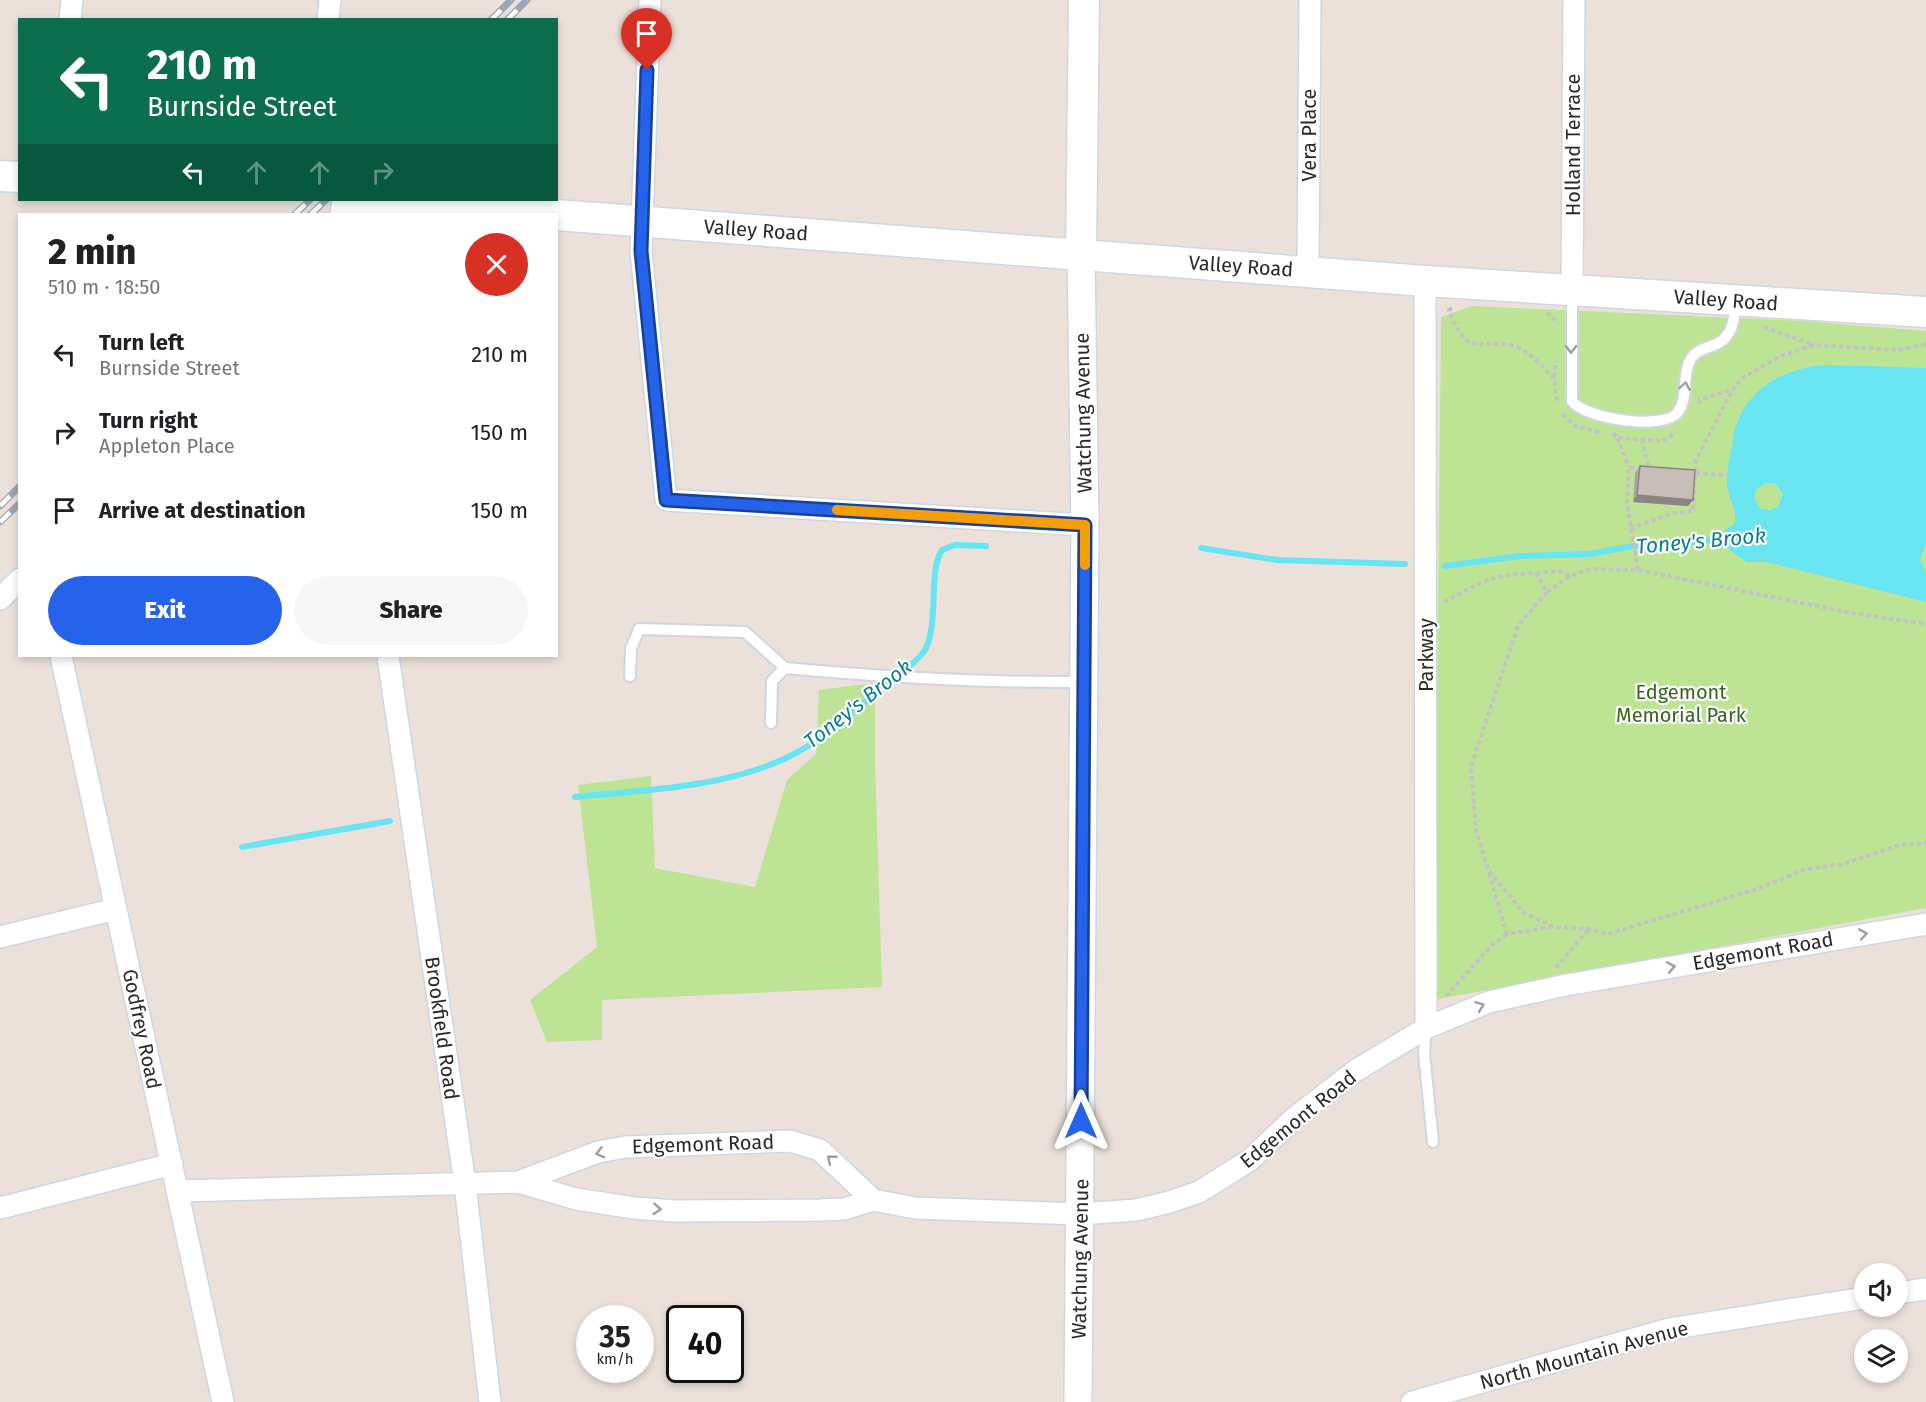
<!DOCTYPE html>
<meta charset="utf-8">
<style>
:root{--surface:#fff;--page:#f6f6f6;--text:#202124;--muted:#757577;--accent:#2563eb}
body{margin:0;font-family:"Fira Sans",sans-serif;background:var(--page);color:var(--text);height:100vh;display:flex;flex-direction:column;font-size:22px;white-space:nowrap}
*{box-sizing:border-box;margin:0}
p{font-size:20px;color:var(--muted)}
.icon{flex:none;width:33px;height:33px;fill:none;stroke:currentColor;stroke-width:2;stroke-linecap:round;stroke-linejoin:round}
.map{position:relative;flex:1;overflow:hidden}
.drawer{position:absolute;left:18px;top:213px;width:540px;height:444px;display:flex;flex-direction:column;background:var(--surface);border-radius:0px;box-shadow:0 3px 9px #0003}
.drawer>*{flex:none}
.top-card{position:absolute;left:18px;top:18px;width:540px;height:183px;border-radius:0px;box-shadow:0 3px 9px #0003;background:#0b6e4f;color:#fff;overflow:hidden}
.tools{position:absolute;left:1854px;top:1263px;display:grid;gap:12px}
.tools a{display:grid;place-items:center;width:54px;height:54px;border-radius:50%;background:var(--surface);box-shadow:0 3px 9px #0003;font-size:30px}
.speed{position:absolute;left:576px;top:1305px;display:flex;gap:12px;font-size:30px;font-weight:700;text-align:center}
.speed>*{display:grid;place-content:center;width:78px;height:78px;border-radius:50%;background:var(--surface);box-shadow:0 3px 9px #0003;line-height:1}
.speed small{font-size:15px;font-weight:400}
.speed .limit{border:3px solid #111;border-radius:9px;background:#fff;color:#111}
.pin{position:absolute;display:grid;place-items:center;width:51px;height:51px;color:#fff;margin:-62px -26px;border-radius:50% 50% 50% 0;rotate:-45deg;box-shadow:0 0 6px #0007}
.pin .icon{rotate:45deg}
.me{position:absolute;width:66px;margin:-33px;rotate:0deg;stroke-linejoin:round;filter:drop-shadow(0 0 4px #0008)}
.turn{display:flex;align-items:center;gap:21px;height:126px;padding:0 30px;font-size:27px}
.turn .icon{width:78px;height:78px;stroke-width:2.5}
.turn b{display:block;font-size:42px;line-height:51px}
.lanes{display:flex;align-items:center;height:57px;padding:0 30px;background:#0003;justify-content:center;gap:30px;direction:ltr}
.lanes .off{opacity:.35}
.round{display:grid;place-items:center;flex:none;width:63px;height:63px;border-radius:32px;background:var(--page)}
.summary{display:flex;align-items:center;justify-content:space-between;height:102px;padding:0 30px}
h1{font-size:36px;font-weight:800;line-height:45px}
.button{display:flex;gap:12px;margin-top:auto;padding:12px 30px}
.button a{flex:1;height:69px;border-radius:36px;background:var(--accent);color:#fff;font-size:24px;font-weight:800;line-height:69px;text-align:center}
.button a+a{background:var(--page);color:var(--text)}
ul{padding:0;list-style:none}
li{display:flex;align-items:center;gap:18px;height:78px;padding:0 30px}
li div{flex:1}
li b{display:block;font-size:22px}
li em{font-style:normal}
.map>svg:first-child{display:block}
.green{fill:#bde494}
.water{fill:#69e4f1;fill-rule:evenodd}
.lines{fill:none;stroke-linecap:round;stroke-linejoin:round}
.stream{stroke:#69e4f1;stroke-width:6}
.service-casing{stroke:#cfd6e2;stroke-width:14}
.minor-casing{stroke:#cfd6e2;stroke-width:24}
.tertiary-casing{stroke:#cfd6e2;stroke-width:30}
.secondary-casing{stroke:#cfd6e2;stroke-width:33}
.path{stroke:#c3c3c3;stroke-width:4;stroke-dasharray:4.5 3;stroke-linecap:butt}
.service{stroke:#fff;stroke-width:10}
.minor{stroke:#fff;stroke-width:21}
.tertiary{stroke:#fff;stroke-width:27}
.secondary{stroke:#fff;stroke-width:30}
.rail-casing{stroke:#9da4b4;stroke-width:7}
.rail{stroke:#fff;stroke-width:4.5;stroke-dasharray:14;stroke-linecap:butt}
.wall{fill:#aba3a0}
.shaded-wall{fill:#8b8582}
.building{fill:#c7beba;stroke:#8b8582;stroke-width:1.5}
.oneway{stroke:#9f9f9f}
.route-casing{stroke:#184099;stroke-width:15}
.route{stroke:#2563eb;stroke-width:10}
.slow{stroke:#f59e0b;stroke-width:10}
.labels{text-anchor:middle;stroke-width:4.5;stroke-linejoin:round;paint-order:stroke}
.street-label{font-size:20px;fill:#292929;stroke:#fff}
.park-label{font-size:20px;fill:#356718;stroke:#fff}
.water-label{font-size:21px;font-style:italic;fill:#0a7c94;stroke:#fff}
</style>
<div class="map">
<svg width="1926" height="1402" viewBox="0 0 1926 1402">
<rect width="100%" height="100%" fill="#ece1da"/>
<!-- green -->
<path class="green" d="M1472,306l331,15 123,10v577l-492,92 7,-683z
M875,683v77l7,227 -280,13v40l-55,2 -17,-42 67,-53 -19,-162 73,-9 4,92 100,19 32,-107 29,-26 3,-64z"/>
<!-- water -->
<path class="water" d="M1826,365l100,3v176l-6,15 6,14v29l-159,-40h-20l-33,-23 21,-16c2,-13 -7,-26 -8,-40 0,-11 1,-21 4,-31 2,-9 2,-19 5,-27 15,-40 50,-57 90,-60zM1765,483h10l8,11 -5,13 -7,3 -10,-1 -7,-11 2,-8z"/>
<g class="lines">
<!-- stream -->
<path class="stream" d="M1201,548l76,12 128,4
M1445,566l75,-10 69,-2 55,-10h37l40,-6
M575,797c69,-7 148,-9 211,-39 35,-16 63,-42 92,-67 13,-11 41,-29 48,-43 13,-27 2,-77 16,-98l13,-5 31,1
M242,847l148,-26"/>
<defs>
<path id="service" d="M1572,291v110c13,18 93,30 106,11 12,-16 2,-43 16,-57 5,-6 14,-7 20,-10 18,-6 21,-25 21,-42
M630,676l1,-27 8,-20 106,3 40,36
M771,723l1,-42 13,-13c99,9 198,15 298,14
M1426,1028l-2,25 9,89"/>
<path id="minor" d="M650,0l-9,251 25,249 419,25
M70,20l2,-20
M328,20l2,-20
M341,214l2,-14
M1308,270l2,-270
M1425,281l1,747
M1572,291l2,-291
M0,599l20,-20
M61,656l162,746
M388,656l77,528 25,218
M0,937l116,-28
M518,1182l80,-30 27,-5 165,-6 30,9 53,50
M178,1191l340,-9 58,17 58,9 41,3 146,-1 23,-1 29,-9 42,8 165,6 56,-4 30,-7 33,-11 51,-32 43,-41 62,-48 71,-43 63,-26 77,-17 360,-61
M0,1208l172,-44
M1898,1293l28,-4
M1412,1402l257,-73 195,-31"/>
<path id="tertiary" d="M1078,1402l7,-877 -4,-271"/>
<path id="secondary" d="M0,176l20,1
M358,200l196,14
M556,215l869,66 501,31
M1081,254l3,-254"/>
</defs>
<!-- service casing -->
<use href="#service" class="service-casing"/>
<!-- minor casing -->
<use href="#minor" class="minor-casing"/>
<!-- tertiary casing -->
<use href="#tertiary" class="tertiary-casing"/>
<!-- secondary casing -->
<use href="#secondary" class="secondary-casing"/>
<!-- path -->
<path class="path" d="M1452,308l-3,2c20,51 27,27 65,36 15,4 29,22 40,32l3,24
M1547,312l11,11
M1764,327l50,18
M1554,377l2,-16
M1699,404l1,-4 33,-11 11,-12 37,-21 33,-11 84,5 28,-6
M1563,414l12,12 28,7
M1613,433l4,5 45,3 14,-9
M1617,438l12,29
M1723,475l-28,-2 1,-13 37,-71
M1630,528l44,-15 19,-2 2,-38h-3
M1638,570l-11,-67 2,-36 20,2 -7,-29
M1536,573l23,-2 11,5
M1547,592l-29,34 -47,140 5,64 12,40 36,43 30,14 35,2 18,5 147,-44 49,-20 39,-6 59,-19 25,-2
M1444,602c38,-20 48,-28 92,-29l11,19 23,-16 20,-7 48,1 214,43 74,11
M1489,873l18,61 45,-7
M1556,968l32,-38
M1446,996l46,-51 15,-11"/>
<!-- service -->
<use href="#service" class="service"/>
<!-- minor -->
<use href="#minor" class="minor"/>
<!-- tertiary -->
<use href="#tertiary" class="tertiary"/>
<!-- secondary -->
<use href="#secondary" class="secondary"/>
<defs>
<path id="rail" d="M491,20l20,-20
M507,20l20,-20
M295,214l15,-14
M311,214l15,-14
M0,506l20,-20
M0,522l20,-19"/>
</defs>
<!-- rail casing -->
<use href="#rail" class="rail-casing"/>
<!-- rail -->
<use href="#rail" class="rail"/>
</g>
<!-- wall -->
<path class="wall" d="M1640,466l53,34 -5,6 -55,-4 2,-29z"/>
<!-- shaded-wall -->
<path class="shaded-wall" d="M1637,495l56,5 -5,6 -55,-4z"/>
<!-- building -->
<path class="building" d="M1640,466l55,4 -2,30 -56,-5z"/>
<!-- one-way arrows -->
<defs><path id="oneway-chevron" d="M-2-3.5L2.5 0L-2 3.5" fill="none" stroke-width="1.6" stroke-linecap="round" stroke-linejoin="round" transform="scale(1.5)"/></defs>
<g class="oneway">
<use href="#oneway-chevron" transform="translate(1571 349) rotate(91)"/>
<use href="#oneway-chevron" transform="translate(1685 386) rotate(-80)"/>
<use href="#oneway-chevron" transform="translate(1863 934) rotate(-10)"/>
<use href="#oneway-chevron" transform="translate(1671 967) rotate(-10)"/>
<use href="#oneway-chevron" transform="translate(1480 1006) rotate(-20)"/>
<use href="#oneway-chevron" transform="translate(600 1153) rotate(165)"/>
<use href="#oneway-chevron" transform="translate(831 1159) rotate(-141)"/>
<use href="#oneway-chevron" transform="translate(657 1209) rotate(4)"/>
</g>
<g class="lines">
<defs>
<path id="route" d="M647,70l-6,181 25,249 419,25 -4,596"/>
</defs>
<!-- route casing -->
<use href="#route" class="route-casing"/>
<!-- route -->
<use href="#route" class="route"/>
<!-- slow -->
<path class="slow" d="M837,510l248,15v40"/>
</g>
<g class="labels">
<!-- street labels -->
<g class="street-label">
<text transform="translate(1309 135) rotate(-90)" y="7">Vera Place</text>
<text transform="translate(1573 145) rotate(-90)" y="7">Holland Terrace</text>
<text transform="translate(756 230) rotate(4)" y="7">Valley Road</text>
<text transform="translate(1241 266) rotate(4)" y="7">Valley Road</text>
<text transform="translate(1726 300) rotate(4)" y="7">Valley Road</text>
<text transform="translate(1083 413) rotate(-91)" y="7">Watchung Avenue</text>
<text transform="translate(1426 655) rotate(-90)" y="7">Parkway</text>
<text transform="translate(1763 951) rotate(-10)" y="7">Edgemont Road</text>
<text transform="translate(442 1028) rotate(82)" y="7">Brookfield Road</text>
<text transform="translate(142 1029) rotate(78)" y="7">Godfrey Road</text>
<text transform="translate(1298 1119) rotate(-39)" y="7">Edgemont Road</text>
<text transform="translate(703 1144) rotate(-2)" y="7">Edgemont Road</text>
<text transform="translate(1080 1259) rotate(-89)" y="7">Watchung Avenue</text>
<text transform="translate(1584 1355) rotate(-15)" y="7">North Mountain Avenue</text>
</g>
<!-- park labels -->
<g class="park-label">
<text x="1681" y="699">Edgemont<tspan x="1681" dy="23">Memorial Park</tspan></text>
</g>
<!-- water labels -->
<g class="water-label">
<text transform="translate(1701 541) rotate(-5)" y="7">Toney's Brook</text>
<text transform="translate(858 704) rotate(-38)" y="7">Toney's Brook</text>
</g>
</g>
</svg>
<div class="tools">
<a><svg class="icon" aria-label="sound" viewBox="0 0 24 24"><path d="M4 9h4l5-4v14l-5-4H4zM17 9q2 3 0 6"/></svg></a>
<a><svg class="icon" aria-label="layers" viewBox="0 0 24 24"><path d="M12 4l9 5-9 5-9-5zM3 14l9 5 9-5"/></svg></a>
</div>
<div class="speed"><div>35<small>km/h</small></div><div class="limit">40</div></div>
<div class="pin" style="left:647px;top:70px;background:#d93025"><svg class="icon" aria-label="arrive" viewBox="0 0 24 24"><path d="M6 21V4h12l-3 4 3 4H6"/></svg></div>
<svg class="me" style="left:1081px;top:1121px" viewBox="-20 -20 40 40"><path d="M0-17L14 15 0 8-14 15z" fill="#2563eb" stroke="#fff" stroke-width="4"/></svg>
<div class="top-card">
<div class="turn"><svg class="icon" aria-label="left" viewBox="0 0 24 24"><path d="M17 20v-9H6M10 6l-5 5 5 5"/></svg><div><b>210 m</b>Burnside Street</div></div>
<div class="lanes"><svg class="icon" aria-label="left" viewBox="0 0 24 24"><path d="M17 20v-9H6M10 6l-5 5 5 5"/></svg><svg class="icon off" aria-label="ahead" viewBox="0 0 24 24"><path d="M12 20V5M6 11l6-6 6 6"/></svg><svg class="icon off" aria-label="ahead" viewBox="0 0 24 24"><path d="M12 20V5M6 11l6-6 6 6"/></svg><svg class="icon off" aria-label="right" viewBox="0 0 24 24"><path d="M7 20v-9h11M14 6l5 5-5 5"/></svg></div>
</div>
<section class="drawer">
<div class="summary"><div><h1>2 min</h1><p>510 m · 18:50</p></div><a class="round" style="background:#d93025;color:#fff"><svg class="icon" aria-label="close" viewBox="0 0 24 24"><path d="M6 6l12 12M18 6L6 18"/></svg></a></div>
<ul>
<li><svg class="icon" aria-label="left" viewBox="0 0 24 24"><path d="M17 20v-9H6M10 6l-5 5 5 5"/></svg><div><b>Turn left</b><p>Burnside Street</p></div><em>210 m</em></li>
<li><svg class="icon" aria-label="right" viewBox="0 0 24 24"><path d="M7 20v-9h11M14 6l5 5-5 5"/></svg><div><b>Turn right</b><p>Appleton Place</p></div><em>150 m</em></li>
<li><svg class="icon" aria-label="arrive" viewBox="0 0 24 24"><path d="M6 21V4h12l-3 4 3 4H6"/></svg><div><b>Arrive at destination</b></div><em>150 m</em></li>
</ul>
<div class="button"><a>Exit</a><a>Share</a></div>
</section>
</div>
